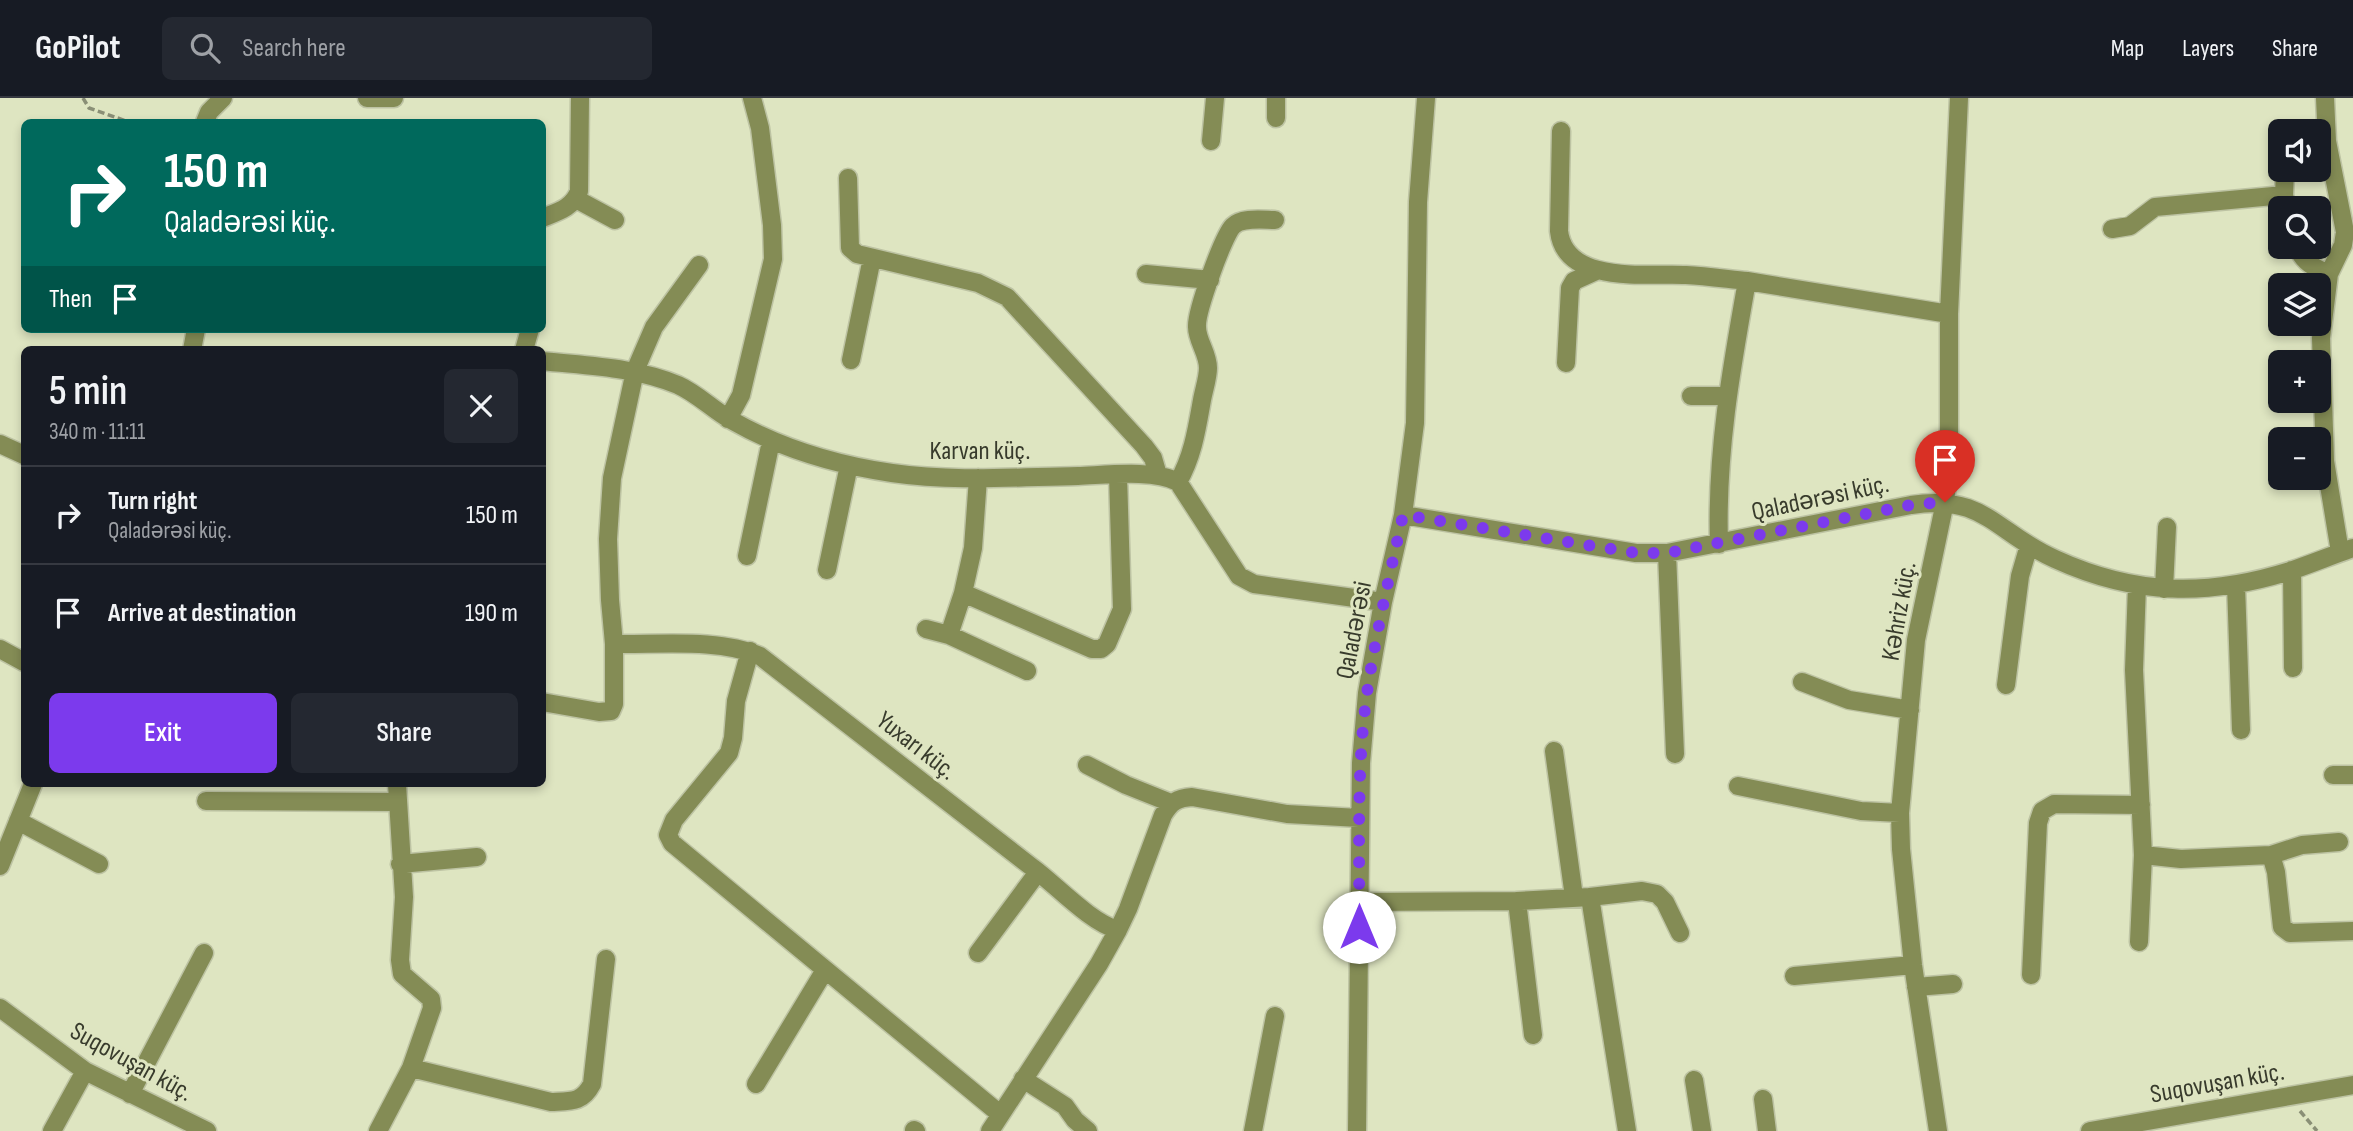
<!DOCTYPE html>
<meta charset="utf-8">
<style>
:root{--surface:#171b24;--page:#242831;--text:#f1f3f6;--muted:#9ea1a6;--line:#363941;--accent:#7c3aed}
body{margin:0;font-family:"Sofia Sans Condensed",sans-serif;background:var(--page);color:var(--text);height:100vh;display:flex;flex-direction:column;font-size:26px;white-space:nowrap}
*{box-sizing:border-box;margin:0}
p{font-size:23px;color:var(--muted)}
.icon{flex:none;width:38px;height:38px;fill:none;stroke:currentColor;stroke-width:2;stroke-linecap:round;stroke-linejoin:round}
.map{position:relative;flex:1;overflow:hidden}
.side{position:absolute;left:21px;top:248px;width:525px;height:441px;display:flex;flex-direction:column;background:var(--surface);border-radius:10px;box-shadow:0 4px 10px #0003}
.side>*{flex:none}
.banner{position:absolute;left:21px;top:21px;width:525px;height:214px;border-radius:10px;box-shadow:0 4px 10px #0003;background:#00695c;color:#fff;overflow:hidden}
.controls{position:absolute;left:2268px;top:21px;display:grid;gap:14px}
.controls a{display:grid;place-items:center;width:63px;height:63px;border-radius:10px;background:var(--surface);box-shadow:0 4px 10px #0003;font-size:35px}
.pin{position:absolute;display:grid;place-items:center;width:60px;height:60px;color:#fff;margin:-72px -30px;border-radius:50% 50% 50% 0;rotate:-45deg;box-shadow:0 0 7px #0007}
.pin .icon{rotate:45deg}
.me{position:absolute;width:77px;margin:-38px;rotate:0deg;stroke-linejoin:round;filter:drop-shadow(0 0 5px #0008)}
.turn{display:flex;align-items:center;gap:24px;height:147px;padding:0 28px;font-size:32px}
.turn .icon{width:91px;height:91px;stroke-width:2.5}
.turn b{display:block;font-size:49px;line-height:60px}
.then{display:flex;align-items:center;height:66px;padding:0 28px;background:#0003;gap:14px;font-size:26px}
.round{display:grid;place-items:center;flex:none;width:74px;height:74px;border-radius:10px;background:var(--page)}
.head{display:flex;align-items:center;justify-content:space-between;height:119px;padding:0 28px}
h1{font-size:42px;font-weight:600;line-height:52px}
.primary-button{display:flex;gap:14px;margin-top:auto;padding:14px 28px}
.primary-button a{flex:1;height:80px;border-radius:10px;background:var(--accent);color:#fff;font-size:28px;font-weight:600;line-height:80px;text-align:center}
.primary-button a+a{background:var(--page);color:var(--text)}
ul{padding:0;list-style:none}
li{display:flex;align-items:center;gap:21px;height:98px;padding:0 28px;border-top:2px solid var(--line)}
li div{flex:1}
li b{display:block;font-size:26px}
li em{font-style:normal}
header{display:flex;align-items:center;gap:42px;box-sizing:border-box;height:98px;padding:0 35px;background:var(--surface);border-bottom:2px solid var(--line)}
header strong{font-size:33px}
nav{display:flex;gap:38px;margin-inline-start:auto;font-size:24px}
.search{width:490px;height:63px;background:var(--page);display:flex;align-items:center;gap:18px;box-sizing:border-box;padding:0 24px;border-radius:10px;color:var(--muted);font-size:26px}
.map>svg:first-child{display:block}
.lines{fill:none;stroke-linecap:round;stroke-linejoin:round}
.minor-casing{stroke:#bdc3a3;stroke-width:21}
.path{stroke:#8a8f76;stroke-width:3.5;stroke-dasharray:7 3.5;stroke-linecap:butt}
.minor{stroke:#848c55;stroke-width:18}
.route{stroke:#7c3aed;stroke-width:12;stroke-dasharray:0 21.6}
.labels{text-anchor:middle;stroke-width:6;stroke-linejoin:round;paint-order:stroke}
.street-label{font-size:26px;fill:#383b2c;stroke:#dee5c1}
</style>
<header>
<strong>GoPilot</strong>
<div class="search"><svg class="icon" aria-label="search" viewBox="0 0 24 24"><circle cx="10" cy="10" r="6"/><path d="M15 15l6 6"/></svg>Search here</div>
<nav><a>Map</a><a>Layers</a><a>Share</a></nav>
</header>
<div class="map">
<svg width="2353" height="1033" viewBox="0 0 2353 1033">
<rect width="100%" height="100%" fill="#dee5c1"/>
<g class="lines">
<defs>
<path id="minor" d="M367,0h27
M2325,0l2,43 18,91 -2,13 -14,29 -8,64 4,123 15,91
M1276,20v-20
M205,24l4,-10 14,-14
M1561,33l-2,100c6,54 89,42 127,44 20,1 41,4 61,6
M1211,43l4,-43
M848,80l2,70 7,6 121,29 29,14 137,149 9,12 5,17
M2284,97l1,-23
M576,101l39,21
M542,120c15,-6 31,-10 37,-27l1,-93
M2112,131l18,-3 25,-19 129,-12 3,13
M2297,149c7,16 16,20 32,27
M699,167l-45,62 -19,44 -23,107 -4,61 2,61 4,44c44,1 105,-6 146,12 91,70 182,141 273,212 23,17 58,55 85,62l10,-21 35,-94c8,-13 14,-17 29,-18l95,17 72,4
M1146,176l64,6
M192,252l4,-21
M524,252l6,-21
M851,262l21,-102
M542,263c46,5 93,6 136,24 20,9 35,25 53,35 49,28 106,45 161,53 62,9 125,4 186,3 28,-1 76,-7 100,6l61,94 15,8 129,18
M1566,265l4,-75 4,-7 22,-10
M1691,298h35
M728,321l13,-24 32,-136 -1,-34 -12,-97 -8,-30
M0,346l24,11
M1178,384c15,-26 19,-54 24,-82 2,-11 6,-22 6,-32 0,-15 -11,-27 -11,-41 -1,-15 26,-91 36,-101 9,-9 30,-6 42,-6
M1403,417l233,38h31l244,-48c73,-12 86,29 144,54 81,37 154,38 238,11 20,-7 40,-15 60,-22
M1719,446c-3,-90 12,-174 28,-263l202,33
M1667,455l8,201
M747,458l24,-115
M827,472l22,-105
M2292,472l1,98
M2137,487l-3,85 9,185 -4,87
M2236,487l5,145
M2164,491l3,-62
M963,495l129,56h9l6,-5 15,-35 -4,-134
M926,531l23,6 78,36
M949,537l14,-42 10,-45 5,-70
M0,551l24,13
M750,553l-14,50 -3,37 -4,15 -55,67 -6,15 4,8 328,271
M1802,584l47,18 61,10
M2006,587l14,-109 9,-31
M542,604l57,10 12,-1 3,-7v-60
M1554,653l20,146
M1087,667l39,20 45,18
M2333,677h20
M1738,688l123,25 39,2
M206,703l192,1
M18,723l81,43
M2143,757l38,4 90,-4 5,17 6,55 8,6 63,-2
M2271,757l31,-10 37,-3
M400,766l77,-7
M0,768l33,-82
M1590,799l37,234
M1517,803l16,134
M1359,804l158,-1 73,-4 52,-6 15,3 8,8 15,31
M978,855l60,-81
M2031,877l7,-152 4,-12 12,-7 87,1
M1794,878l119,-11
M1916,889l37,-3
M0,910l85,63 122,60
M411,970l140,34c20,-1 31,1 41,-18l14,-125
M1023,981l42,27 10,14 13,11
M1694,982l8,51
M756,986l69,-114
M130,996l74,-141
M1763,1001l4,32
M914,1032l2,1
M52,1033l33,-60
M378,1033l33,-63 21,-60 -1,-9 -29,-25 -2,-14 4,-63 -7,-113
M990,1033l109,-167 19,-34
M1253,1033l22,-115
M1357,1033l4,-368 6,-70 16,-91 20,-87 12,-92 3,-221 8,-104
M1938,1033l-25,-166 -12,-116 -1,-36 16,-173 29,-138 4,-37v-151l10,-216
M2090,1033l263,-46"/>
</defs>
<!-- minor casing -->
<use href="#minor" class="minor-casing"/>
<!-- path -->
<path class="path" d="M83,0l6,10 40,14
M2300,1013l17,20"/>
<!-- minor -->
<use href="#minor" class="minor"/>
</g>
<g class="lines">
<!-- route -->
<path class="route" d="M1359,829c1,-78 -3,-157 8,-234 9,-60 23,-119 36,-178l233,38h31l244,-48 34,-3"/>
</g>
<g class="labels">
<!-- street labels -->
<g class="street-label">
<text x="980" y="361">Karvan küç.</text>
<text transform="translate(1820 399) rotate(-12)" y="9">Qaladərəsi küç.</text>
<text transform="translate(1898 513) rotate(-80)" y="9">Kəhriz küç.</text>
<text transform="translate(1353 532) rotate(-79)" y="9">Qaladərəsi</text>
<text transform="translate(917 647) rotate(38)" y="9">Yuxarı küç.</text>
<text transform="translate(132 963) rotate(29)" y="9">Suqovuşan küç.</text>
<text transform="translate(2217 984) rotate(-10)" y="9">Suqovuşan küç.</text>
</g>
</g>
</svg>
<div class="controls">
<a><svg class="icon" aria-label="sound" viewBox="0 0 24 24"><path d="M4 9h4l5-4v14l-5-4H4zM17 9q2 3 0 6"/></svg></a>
<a><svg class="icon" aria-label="search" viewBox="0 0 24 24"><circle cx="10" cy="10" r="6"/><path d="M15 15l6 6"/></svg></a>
<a><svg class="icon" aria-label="layers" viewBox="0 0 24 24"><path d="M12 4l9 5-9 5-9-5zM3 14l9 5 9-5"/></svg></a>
<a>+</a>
<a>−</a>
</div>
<div class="pin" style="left:1945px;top:404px;background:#d93025"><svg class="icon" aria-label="arrive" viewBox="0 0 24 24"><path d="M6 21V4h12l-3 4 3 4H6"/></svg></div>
<svg class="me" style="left:1359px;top:829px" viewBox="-20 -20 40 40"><circle r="19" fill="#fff"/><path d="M0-13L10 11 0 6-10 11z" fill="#7c3aed"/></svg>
<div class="banner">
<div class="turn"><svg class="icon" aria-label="right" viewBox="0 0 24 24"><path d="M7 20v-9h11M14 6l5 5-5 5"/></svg><div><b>150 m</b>Qaladərəsi küç.</div></div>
<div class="then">Then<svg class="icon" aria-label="arrive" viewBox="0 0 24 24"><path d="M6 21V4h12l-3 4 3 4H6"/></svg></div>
</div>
<section class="side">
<div class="head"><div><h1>5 min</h1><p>340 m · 11:11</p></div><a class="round"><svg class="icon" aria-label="close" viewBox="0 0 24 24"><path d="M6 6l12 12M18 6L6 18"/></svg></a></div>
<ul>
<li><svg class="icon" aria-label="right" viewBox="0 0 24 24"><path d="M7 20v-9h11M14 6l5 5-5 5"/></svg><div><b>Turn right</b><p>Qaladərəsi küç.</p></div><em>150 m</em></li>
<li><svg class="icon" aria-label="arrive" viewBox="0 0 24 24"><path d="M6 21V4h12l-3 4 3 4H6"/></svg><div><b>Arrive at destination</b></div><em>190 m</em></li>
</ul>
<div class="primary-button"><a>Exit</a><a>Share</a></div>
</section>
</div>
